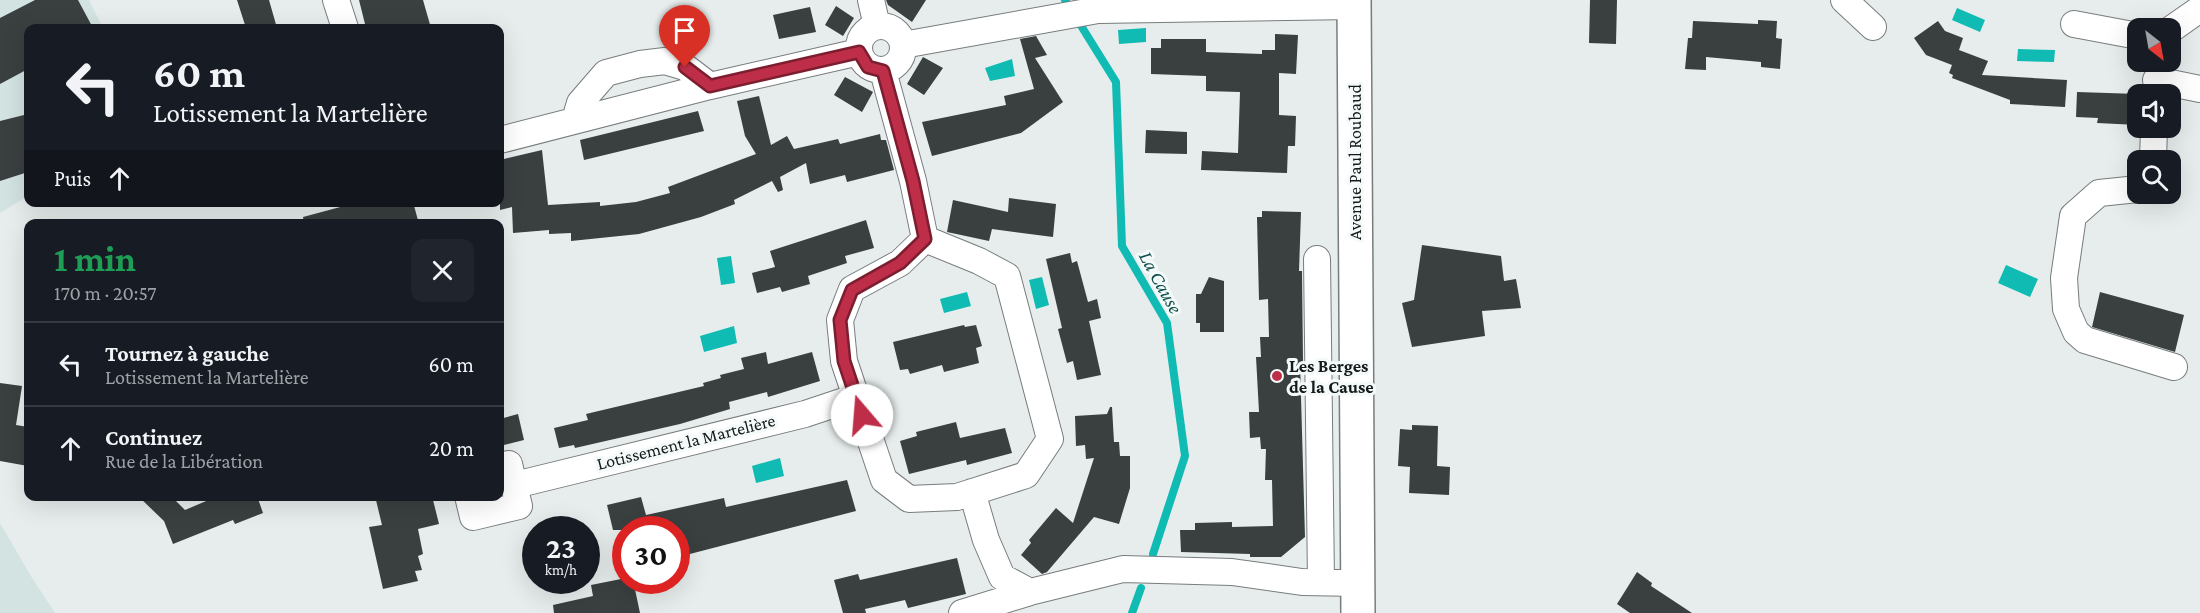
<!DOCTYPE html>
<html lang="fr">
<meta charset="utf-8">
<style>
:root{--surface:#171b24;--page:#20242c;--text:#f1f3f6;--muted:#9ea1a6;--line:#363941}
body{margin:0;font-family:"Crimson Pro",serif;background:var(--page);color:var(--text);height:100vh;display:flex;flex-direction:column;font-size:22px;white-space:nowrap}
*{box-sizing:border-box;margin:0}
p{font-size:20px;color:var(--muted)}
.icon{flex:none;width:33px;height:33px;fill:none;stroke:currentColor;stroke-width:2;stroke-linecap:round;stroke-linejoin:round}
.map{position:relative;flex:1;overflow:hidden}
.side{position:absolute;left:24px;top:219px;width:480px;height:282px;display:flex;flex-direction:column;background:var(--surface);border-radius:12px;box-shadow:0 6px 24px #0002}
.side>*{flex:none}
.top-card{position:absolute;left:24px;top:24px;width:480px;height:183px;border-radius:12px;box-shadow:0 6px 24px #0002;background:#171b24;color:var(--text);overflow:hidden}
.needle{width:39px;rotate:149deg}
.buttons{position:absolute;left:2127px;top:18px;display:grid;gap:12px}
.buttons a{display:grid;place-items:center;width:54px;height:54px;border-radius:12px;background:var(--surface);box-shadow:0 6px 24px #0002;font-size:30px}
.speed{position:absolute;left:522px;top:516px;display:flex;gap:12px;font-size:30px;font-weight:700;text-align:center}
.speed>*{display:grid;place-content:center;width:78px;height:78px;border-radius:50%;background:var(--surface);box-shadow:0 6px 24px #0002;line-height:1}
.speed small{font-size:15px;font-weight:400}
.speed .limit{border:9px solid #d22;background:#fff;color:#111}
.pin{position:absolute;display:grid;place-items:center;width:51px;height:51px;color:#fff;margin:-62px -26px;border-radius:50% 50% 50% 0;rotate:-45deg;box-shadow:0 0 6px #0007}
.pin .icon{rotate:45deg}
.me{position:absolute;width:66px;margin:-33px;rotate:342deg;stroke-linejoin:round;filter:drop-shadow(0 0 4px #0008)}
.turn{display:flex;align-items:center;gap:21px;height:126px;padding:0 30px;font-size:27px}
.turn .icon{width:78px;height:78px;stroke-width:2.5}
.turn b{display:block;font-size:42px;line-height:51px}
.then{display:flex;align-items:center;height:57px;padding:0 30px;background:#0003;gap:12px;font-size:22px}
.round{display:grid;place-items:center;flex:none;width:63px;height:63px;border-radius:12px;background:var(--page)}
.overview{display:flex;align-items:center;justify-content:space-between;height:102px;padding:0 30px}
h1{font-size:36px;font-weight:700;line-height:45px;color:#1e9e55}
ul{padding:0;list-style:none}
li{display:flex;align-items:center;gap:18px;height:84px;padding:0 30px;border-top:2px solid var(--line)}
li div{flex:1}
li b{display:block;font-size:22px}
li em{font-style:normal}
.map>svg:first-child{display:block}
.built{fill:#d3e3e1}
.water{fill:#0fbbb2}
.lines{fill:none;stroke-linecap:round;stroke-linejoin:round}
.stream{stroke:#0fbbb2;stroke-width:8}
.building{fill:#3a3f3f}
.street-casing{stroke:#777d7d;stroke-width:28}
.secondary-casing{stroke:#777d7d;stroke-width:36}
.street{stroke:#fff;stroke-width:26}
.secondary{stroke:#fff;stroke-width:33}
.route-casing{stroke:#7c1e2f;stroke-width:15}
.route{stroke:#be2e49;stroke-width:10}
.poi-dot{fill:#be2e49;stroke:#f3faf9;stroke-width:2}
.labels{text-anchor:middle;stroke-width:6;stroke-linejoin:round;paint-order:stroke}
.street-label{font-size:18px;fill:#161919;stroke:#f3faf9}
.poi-label{font-size:18px;font-weight:bold;fill:#161919;stroke:#f3faf9;text-anchor:start}
.water-label{font-size:20px;font-style:italic;fill:#0f4e4a;stroke:#f3faf9}
</style>
<div class="map">
<svg width="2200" height="613" viewBox="0 0 2200 613">
<rect width="100%" height="100%" fill="#e6edec"/>
<!-- built -->
<path class="built" d="M0,0h89l14,28h-75v168l-28,17z
M0,523l32,55 23,35h-55z"/>
<!-- water -->
<path class="water" d="M1957,8l28,12 -5,12 -28,-12z
M1146,28v14l-27,2 -1,-14z
M2018,49l37,1 -1,12 -37,-1z
M1012,59l3,17 -25,5 -5,-13z
M731,256l4,27 -14,2 -4,-27z
M2006,265l32,14 -8,18 -32,-14z
M1042,277l7,28 -13,4 -7,-29z
M967,292l4,14 -27,7 -4,-14z
M734,326l3,17 -33,9 -4,-16z
M780,458l4,18 -28,7 -4,-17z"/>
<g class="lines">
<!-- stream -->
<path class="stream" d="M1065,0l51,82 6,164 45,77 18,133 -32,98
M1132,613l9,-25"/>
</g>
<!-- building -->
<path class="building" d="M35,0h43l15,28h-65v41l-28,15v-66z
M237,0h32l8,28h-31z
M359,0h64l8,28h-65z
M886,0h40l-14,22 -24,-17z
M1590,0h27l-1,44 -27,-1z
M836,6l18,12 -11,18 -18,-11z
M810,7l6,25 -37,7 -6,-24z
M1758,20l19,1 -1,17 6,1 -2,30 -19,-2v-5l-55,-5v13l-21,-1 3,-31h4l1,-17 65,3z
M1938,21l7,10 18,7 -4,12 29,11 -6,14 85,5 -2,27 -55,-3v-4l-58,-22 1,-3 -4,-2 3,-8 -26,-10 -12,-17z
M1275,34l23,1 -2,39 -17,-1v42l17,1 -1,30h-7l-1,27 -86,-3 1,-19 36,2 2,-61 -34,-1v-15l-55,-2v-26h10v-9h45v13l56,2v-4h13z
M1036,36l11,19 -12,3 28,44 -42,31 -89,23 -10,-34 84,-17 -2,-9 30,-7 -14,-50z
M923,57l20,11 -19,27 -17,-11z
M845,77l28,15 -11,20 -28,-17z
M2077,92l61,2v31l-41,-2 1,-5 -22,-1z
M759,96l12,49 16,-9 7,13 44,-10 2,5 40,-10 1,6h5l8,30 -47,12 -2,-7 -35,9 -4,-21 -26,14 3,13 -5,2 -6,-11 -38,19 1,4 -34,13 -62,17 -68,7v-8l-22,1v-4l-36,3 -1,-26 -12,3v-50l42,-10 6,55 52,-3v4l36,-4 34,-9 -2,-6 88,-33 -11,-18 -8,-35z
M698,111l6,20 -120,29 -4,-20z
M28,114v58l-28,9v-60z
M1146,130l41,2v22l-42,-1z
M1009,198l47,6 -3,33 -61,-8 -3,12 -42,-9 6,-32 55,12z
M359,202h54l6,22h-115l-1,-7z
M1262,211l39,1 -2,59h3l1,91h-3l5,175 -24,20h-31v-3l-69,-2 -1,-22h15v-7l37,-1v5l41,-1 -1,-46h-7l1,-31h-5l-1,-12 -10,1 -1,-26h10l-3,-55h5l-1,-20h9l-1,-38 -9,1 -2,-83h5z
M866,220l8,28 -29,8 2,7 -39,13 2,8 -28,8 -2,-5 -23,6 -5,-20 23,-6 -5,-16z
M1422,245l79,11 3,25 12,-2 5,29 -39,3 3,25 -73,11 -10,-44 12,-3z
M1070,253l2,10 5,-2 11,41 9,-3 4,19 -12,3 12,54 -24,5 -4,-19 -6,2 -9,-34 4,-1 -16,-69z
M1209,277l15,4v51h-24v-9h-4v-29h5z
M2100,292l84,23 -9,37 -83,-25z
M964,325l1,2 11,-2 6,21 -6,2 3,15 -35,9 -2,-7 -32,9 -2,-5 -8,1 -7,-28z
M766,352l2,12 44,-12 8,29 -52,16 -1,-5 -38,10 1,7 -50,15 -105,24 -1,-3 -15,3 -5,-20 34,-8 -2,-6 118,-28 -1,-3 18,-5 -1,-3 24,-6 -3,-11z
M0,383l22,3 -6,39 12,2v39l-28,-5z
M1110,407h2l2,35h5l1,14h10v32l-11,36 -25,-7 -47,55 -5,2 -21,-19 10,-12 -2,-3 27,-32 17,15 21,-65 -8,1 -1,-14 -9,1 -1,-30 32,-2z
M518,414l6,26 -24,6v-27z
M956,422l4,16 45,-10 7,25 -45,12 -1,-5 -57,14 -9,-33 17,-5 -1,-4z
M1412,425l26,1 -1,40 13,1 -1,28 -40,-2 1,-26 -12,-1 2,-37 12,1z
M847,480l9,31 -170,44 -5,-25h-68l-6,-25 34,-8 5,18 78,-17 2,9z
M138,496h33l14,14 33,-14h39l6,17 -28,11 -2,-4 -60,24 -9,-23z
M375,496h57l7,28 -21,5 5,25 -5,2 4,14 -7,1 3,10 -35,8 -14,-62 13,-2z
M957,558l9,36 -58,14 -3,-8 -40,9 1,4h-23l-9,-33 24,-6 2,6z
M1637,572l15,11 -1,3 41,27h-62l-13,-9z
M626,578v2h7l7,33h-86l-1,-8 40,-9 -2,-11z"/>
<g class="lines">
<defs>
<path id="street" d="M336,0l9,28
M871,0l6,26
M1844,0l29,27
M2074,24l64,12
M859 48a22 22 0 1 1 44 0a22 22 0 1 1-44 0Z
M2170,30l30,-21
M903,45l195,-35 257,-4
M2156,80l44,9
M575,120l5,-17 26,-30 34,-9 25,-3 20,6 25,19
M500,140l210,-54 149,-34
M2153,160l1,-32
M2138,189l-39,4 -26,23 -9,62 2,31 10,23 9,8 89,27
M1317,259l4,323
M856,397l28,83 25,19 48,-2 69,-22 24,-36 -43,-163 -28,-15 -54,-22
M515,485l290,-71 51,-17 -12,-36 -4,-41 12,-31 48,-26 25,-24 -12,-58 -30,-110
M972,492l14,48 16,37 28,15
M468,496l5,21 46,-11 -10,-42 -9,2
M962,613l68,-21 93,-23 109,3 70,10 57,1"/>
<path id="secondary" d="M1354,0l4,613"/>
</defs>
<!-- street casing -->
<use href="#street" class="street-casing"/>
<!-- secondary casing -->
<use href="#secondary" class="secondary-casing"/>
<!-- street -->
<use href="#street" class="street"/>
<!-- secondary -->
<use href="#secondary" class="secondary"/>
</g>
<g class="lines">
<defs>
<path id="route" d="M685,67l25,19 149,-34 9,15 15,4 30,110 12,58 -25,24 -48,27 -12,30 4,41 18,54"/>
</defs>
<!-- route casing -->
<use href="#route" class="route-casing"/>
<!-- route -->
<use href="#route" class="route"/>
</g>
<!-- markers -->
<circle class="poi-dot" cx="1277" cy="376" r="6"/>
<g class="labels">
<!-- street labels -->
<g class="street-label">
<text transform="translate(1355 162) rotate(-90)" y="6">Avenue Paul Roubaud</text>
<text transform="translate(686 442) rotate(-14)" y="6">Lotissement la Martelière</text>
</g>
<!-- poi labels -->
<g class="poi-label">
<text x="1289" y="372">Les Berges<tspan x="1289" dy="21">de la Cause</tspan></text>
</g>
<!-- water labels -->
<g class="water-label">
<text transform="translate(1161 282) rotate(61)" y="7">La Cause</text>
</g>
</g>
</svg>
<div class="buttons">
<a><svg class="needle" viewBox="-14 -14 28 28"><path d="M0-13l5 13h-10z" fill="#e53935"/><path d="M0 13l5-13h-10z" fill="#9ea1a6"/></svg></a>
<a><svg class="icon" aria-label="sound" viewBox="0 0 24 24"><path d="M4 9h4l5-4v14l-5-4H4zM17 9q2 3 0 6"/></svg></a>
<a><svg class="icon" aria-label="search" viewBox="0 0 24 24"><circle cx="10" cy="10" r="6"/><path d="M15 15l6 6"/></svg></a>
</div>
<div class="speed"><div>23<small>km/h</small></div><div class="limit">30</div></div>
<div class="pin" style="left:685px;top:67px;background:#d93025"><svg class="icon" aria-label="arrive" viewBox="0 0 24 24"><path d="M6 21V4h12l-3 4 3 4H6"/></svg></div>
<svg class="me" style="left:862px;top:415px" viewBox="-20 -20 40 40"><circle r="19" fill="#fff"/><path d="M0-13L10 11 0 6-10 11z" fill="#be2e49"/></svg>
<div class="top-card">
<div class="turn"><svg class="icon" aria-label="left" viewBox="0 0 24 24"><path d="M17 20v-9H6M10 6l-5 5 5 5"/></svg><div><b>60 m</b>Lotissement la Martelière</div></div>
<div class="then">Puis<svg class="icon" aria-label="ahead" viewBox="0 0 24 24"><path d="M12 20V5M6 11l6-6 6 6"/></svg></div>
</div>
<section class="side">
<div class="overview"><div><h1>1 min</h1><p>170 m · 20:57</p></div><a class="round"><svg class="icon" aria-label="close" viewBox="0 0 24 24"><path d="M6 6l12 12M18 6L6 18"/></svg></a></div>
<ul>
<li><svg class="icon" aria-label="left" viewBox="0 0 24 24"><path d="M17 20v-9H6M10 6l-5 5 5 5"/></svg><div><b>Tournez à gauche</b><p>Lotissement la Martelière</p></div><em>60 m</em></li>
<li><svg class="icon" aria-label="ahead" viewBox="0 0 24 24"><path d="M12 20V5M6 11l6-6 6 6"/></svg><div><b>Continuez</b><p>Rue de la Libération</p></div><em>20 m</em></li>
</ul>
</section>
</div>
